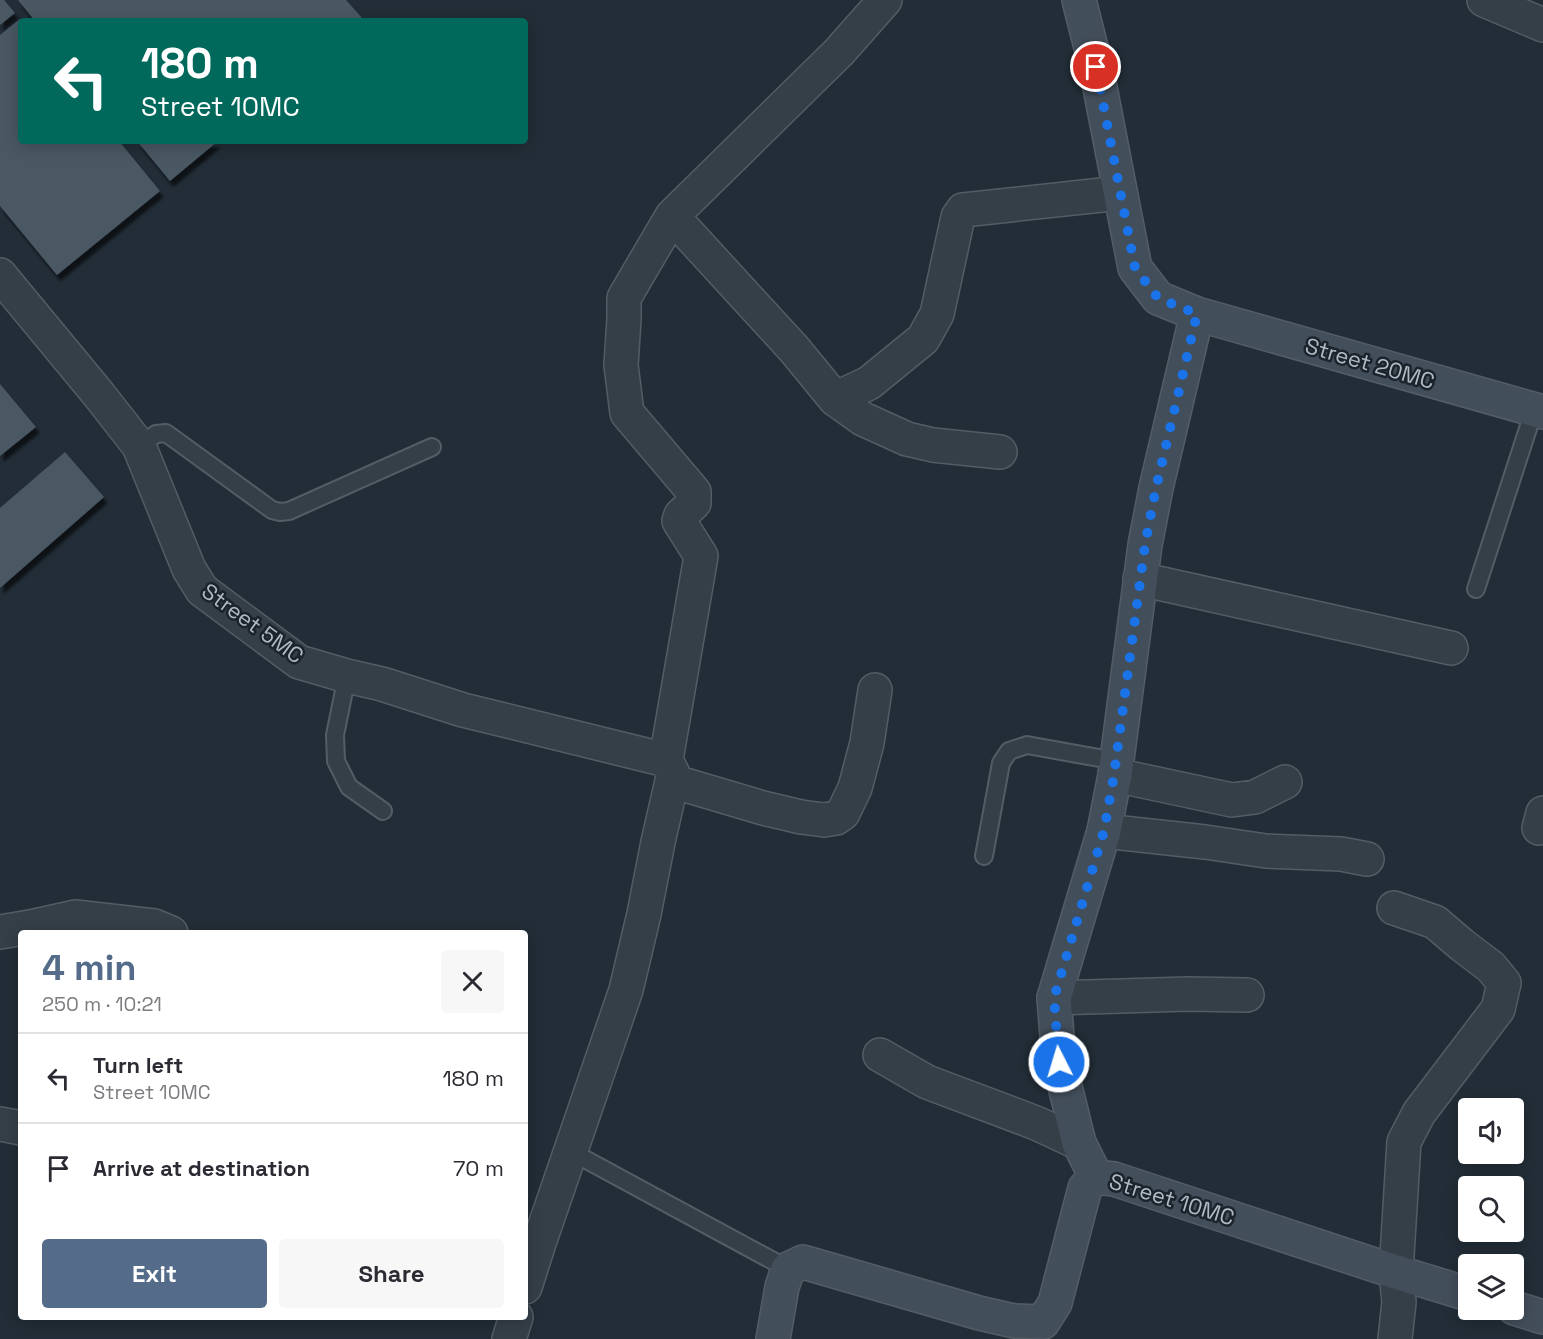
<!DOCTYPE html>
<meta charset="utf-8">
<style>
:root{--surface:#fff;--page:#f7f7f7;--text:#2b2b33;--muted:#7c7c81;--line:#e1e1e2;--accent:#546c89}
body{margin:0;font-family:"Space Grotesk",sans-serif;background:var(--page);color:var(--text);height:100vh;display:flex;flex-direction:column;font-size:22px;white-space:nowrap}
*{box-sizing:border-box;margin:0}
p{font-size:20px;color:var(--muted)}
.icon{flex:none;width:33px;height:33px;fill:none;stroke:currentColor;stroke-width:2;stroke-linecap:round;stroke-linejoin:round}
.map{position:relative;flex:1;overflow:hidden}
.details{position:absolute;left:18px;top:930px;width:510px;height:390px;display:flex;flex-direction:column;background:var(--surface);border-radius:6px;box-shadow:0 3px 15px #0003}
.details>*{flex:none}
.banner{position:absolute;left:18px;top:18px;width:510px;height:126px;border-radius:6px;box-shadow:0 3px 15px #0003;background:#00695c;color:#fff;overflow:hidden}
.buttons{position:absolute;left:1458px;top:1098px;display:grid;gap:12px}
.buttons a{display:grid;place-items:center;width:66px;height:66px;border-radius:6px;background:var(--surface);box-shadow:0 3px 15px #0003;font-size:30px}
.pin{position:absolute;display:grid;place-items:center;width:51px;height:51px;color:#fff;margin:-26px;border:3px solid #fff;border-radius:50%;box-shadow:0 2px 6px #0007}
.me{position:absolute;width:66px;margin:-33px;rotate:355deg;stroke-linejoin:round;filter:drop-shadow(0 0 4px #0008)}
.turn{display:flex;align-items:center;gap:21px;height:126px;padding:0 24px;font-size:27px}
.turn .icon{width:78px;height:78px;stroke-width:2.5}
.turn b{display:block;font-size:42px;line-height:51px}
.round{display:grid;place-items:center;flex:none;width:63px;height:63px;border-radius:6px;background:var(--page)}
.head{display:flex;align-items:center;justify-content:space-between;height:102px;padding:0 24px}
h1{font-size:36px;font-weight:600;line-height:45px;color:var(--accent)}
.action{display:flex;gap:12px;margin-top:auto;padding:12px 24px}
.action a{flex:1;height:69px;border-radius:6px;background:var(--accent);color:#fff;font-size:24px;font-weight:600;line-height:69px;text-align:center}
.action a+a{background:var(--page);color:var(--text)}
ul{padding:0;list-style:none}
li{display:flex;align-items:center;gap:18px;height:90px;padding:0 24px;border-top:2px solid var(--line)}
li div{flex:1}
li b{display:block;font-size:22px}
li em{font-style:normal}
.map>svg:first-child{display:block}
.building{fill:#4a5863;filter:url(#shadow)}
.lines{fill:none;stroke-linecap:round;stroke-linejoin:round}
.lane-casing{stroke:#535d66;stroke-width:20}
.street-casing{stroke:#535d66;stroke-width:36}
.secondary-casing{stroke:#535d66;stroke-width:36}
.lane{stroke:#353f48;stroke-width:16}
.street{stroke:#353f48;stroke-width:33}
.secondary{stroke:#434e5b;stroke-width:33}
.route{stroke:#1a73e8;stroke-width:10;stroke-dasharray:0 18}
.labels{text-anchor:middle;stroke-width:5;stroke-linejoin:round;paint-order:stroke}
.street-label{font-size:22px;fill:#b0bac4;stroke:#1b242c}
</style>
<div class="map">
<svg width="1543" height="1339" viewBox="0 0 1543 1339">
<defs>
<filter id="shadow"><feDropShadow dx="3.5" dy="6" stdDeviation="1.5" flood-color="#0009"/></filter>
</defs>
<rect width="100%" height="100%" fill="#222d37"/>
<!-- building -->
<path class="building" d="M0,0h4l11,13 -15,12z
M18,0h328l17,19 -2,2h-326z
M20,19l1,2v120h98l41,50 -103,84 -57,-69v-171z
M137,141h81l-48,40z
M0,384l36,43 -36,29z
M65,452l39,45 -104,91v-80z"/>
<g class="lines">
<defs>
<path id="lane" d="M139,446l17,-12 10,-1 106,77 8,2 9,-1 143,-64
M1476,589l58,-179
M347,676l-12,59 1,26 13,26 34,24
M984,856l17,-93 8,-12 18,-6 89,16
M570,1151l218,118"/>
<path id="street" d="M1484,0l59,25
M672,216l122,133 41,50 28,20 44,20 26,6 67,7
M0,275l100,121 39,50 50,123 13,21 66,49 31,23 48,14 35,8 81,26 203,50
M835,399l34,-16 54,-44 14,-25 21,-97 5,-7 157,-17
M1140,579l311,69
M1115,775l117,25 23,-3 30,-15
M672,781l91,27 38,9 23,3 12,-2 7,-5 12,-25 12,-45 8,-53
M1539,828l4,-15
M1104,831l101,11 61,9 75,3 26,5
M1394,908l41,14 27,23 29,22 13,16 -6,26 -79,104 -15,29 -8,130 3,30 -4,37
M0,932l30,-5 45,-10 79,9 17,7
M1054,998l134,-4 59,1
M880,1055l47,27 109,41 43,20
M0,1124l21,4
M525,1287l13,-41 88,-256 18,-76 14,-72 14,-61 1,-7 -7,-14 35,-204 -22,-35 2,-6 13,-12v-11l-67,-79 -6,-48 3,-46v-21l48,-82 167,-164 46,-52
M509,1339l7,-22"/>
<path id="secondary" d="M1079,0l17,67 39,201 23,30 39,16 -41,174 -11,57 -30,230 -11,56 -50,167 5,64 20,81 17,34 18,2 282,93 72,22
M1197,314l346,98
M1514,1308l29,9
M773,1339l9,-52 6,-18 15,-7 176,51 35,8 29,1 12,-19 30,-115 11,-11"/>
</defs>
<!-- lane casing -->
<use href="#lane" class="lane-casing"/>
<!-- street casing -->
<use href="#street" class="street-casing"/>
<!-- secondary casing -->
<use href="#secondary" class="secondary-casing"/>
<!-- lane -->
<use href="#lane" class="lane"/>
<!-- street -->
<use href="#street" class="street"/>
<!-- secondary -->
<use href="#secondary" class="secondary"/>
</g>
<g class="lines">
<!-- route -->
<path class="route" d="M1059,1062l-5,-64 50,-167 10,-56 31,-230 11,-57 41,-174 -39,-16 -23,-30 -39,-201"/>
</g>
<g class="labels">
<!-- street labels -->
<g class="street-label">
<text transform="translate(1370 363) rotate(16)" y="8">Street 20MC</text>
<text transform="translate(253 623) rotate(36)" y="8">Street 5MC</text>
<text transform="translate(1172 1199) rotate(17)" y="8">Street 10MC</text>
</g>
</g>
</svg>
<div class="buttons">
<a><svg class="icon" aria-label="sound" viewBox="0 0 24 24"><path d="M4 9h4l5-4v14l-5-4H4zM17 9q2 3 0 6"/></svg></a>
<a><svg class="icon" aria-label="search" viewBox="0 0 24 24"><circle cx="10" cy="10" r="6"/><path d="M15 15l6 6"/></svg></a>
<a><svg class="icon" aria-label="layers" viewBox="0 0 24 24"><path d="M12 4l9 5-9 5-9-5zM3 14l9 5 9-5"/></svg></a>
</div>
<div class="pin" style="left:1096px;top:67px;background:#d93025"><svg class="icon" aria-label="arrive" viewBox="0 0 24 24"><path d="M6 21V4h12l-3 4 3 4H6"/></svg></div>
<svg class="me" style="left:1059px;top:1062px" viewBox="-20 -20 40 40"><circle r="17" fill="#1a73e8" stroke="#fff" stroke-width="3"/><path d="M0-11L8 9 0 5-8 9z" fill="#fff"/></svg>
<div class="banner">
<div class="turn"><svg class="icon" aria-label="left" viewBox="0 0 24 24"><path d="M17 20v-9H6M10 6l-5 5 5 5"/></svg><div><b>180 m</b>Street 10MC</div></div>
</div>
<section class="details">
<div class="head"><div><h1>4 min</h1><p>250 m · 10:21</p></div><a class="round"><svg class="icon" aria-label="close" viewBox="0 0 24 24"><path d="M6 6l12 12M18 6L6 18"/></svg></a></div>
<ul>
<li><svg class="icon" aria-label="left" viewBox="0 0 24 24"><path d="M17 20v-9H6M10 6l-5 5 5 5"/></svg><div><b>Turn left</b><p>Street 10MC</p></div><em>180 m</em></li>
<li><svg class="icon" aria-label="arrive" viewBox="0 0 24 24"><path d="M6 21V4h12l-3 4 3 4H6"/></svg><div><b>Arrive at destination</b></div><em>70 m</em></li>
</ul>
<div class="action"><a>Exit</a><a>Share</a></div>
</section>
</div>
